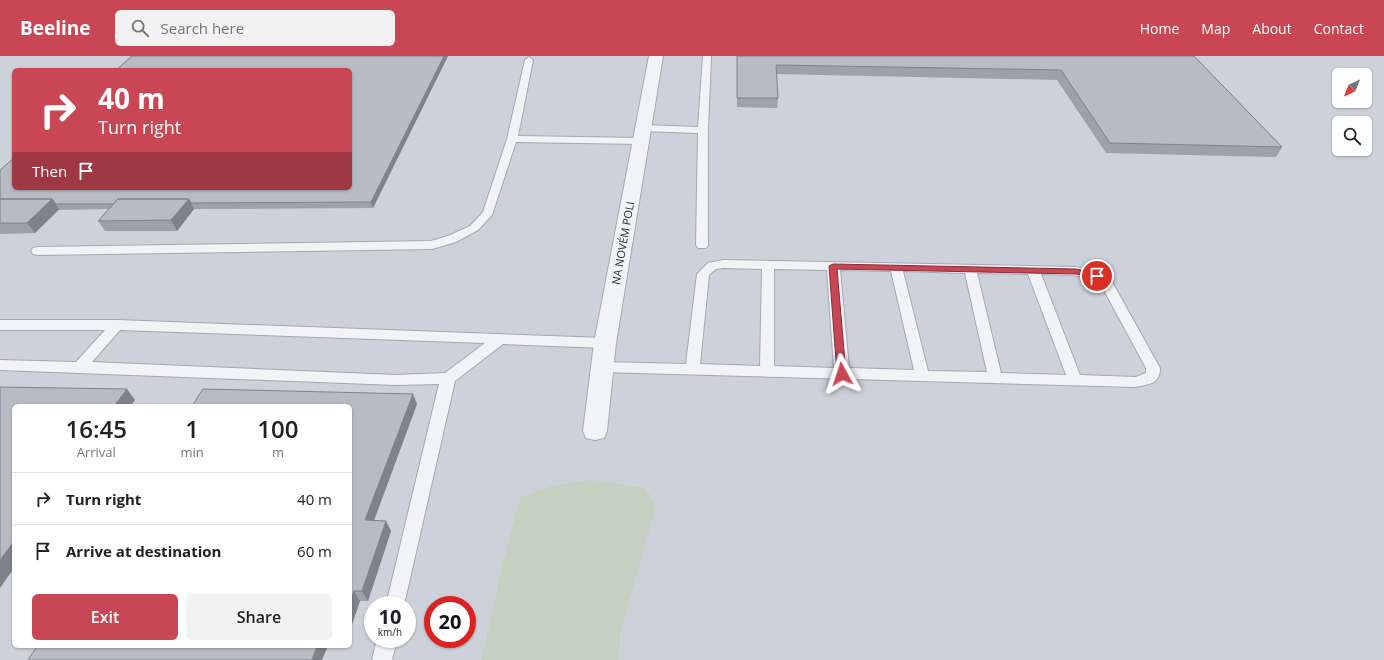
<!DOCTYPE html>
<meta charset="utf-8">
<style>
:root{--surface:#fff;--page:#f2f2f2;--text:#202124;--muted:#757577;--line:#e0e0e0;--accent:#c94755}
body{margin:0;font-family:"Open Sans",sans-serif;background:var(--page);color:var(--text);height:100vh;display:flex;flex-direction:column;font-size:15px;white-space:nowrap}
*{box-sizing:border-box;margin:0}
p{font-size:13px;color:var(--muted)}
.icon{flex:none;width:22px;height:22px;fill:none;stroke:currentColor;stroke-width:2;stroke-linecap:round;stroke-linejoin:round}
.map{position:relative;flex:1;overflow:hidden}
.details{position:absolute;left:12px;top:348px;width:340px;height:244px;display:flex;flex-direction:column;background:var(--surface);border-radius:6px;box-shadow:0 1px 3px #0004}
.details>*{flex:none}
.banner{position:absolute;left:12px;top:12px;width:340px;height:122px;border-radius:6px;box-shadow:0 1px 3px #0004;background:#c94755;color:#fff;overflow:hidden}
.needle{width:26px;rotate:223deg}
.fabs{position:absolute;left:1332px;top:12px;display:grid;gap:8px}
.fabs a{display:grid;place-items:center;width:40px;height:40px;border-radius:6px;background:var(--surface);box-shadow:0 1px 3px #0004;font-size:20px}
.speed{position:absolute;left:364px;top:540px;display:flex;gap:8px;font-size:20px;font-weight:700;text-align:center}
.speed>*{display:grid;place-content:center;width:52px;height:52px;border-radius:50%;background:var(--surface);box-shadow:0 1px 3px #0004;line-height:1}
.speed small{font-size:10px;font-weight:400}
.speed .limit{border:6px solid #d22;background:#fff;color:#111}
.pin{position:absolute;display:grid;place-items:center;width:34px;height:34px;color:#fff;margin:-17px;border:2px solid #fff;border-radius:50%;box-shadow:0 1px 4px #0007}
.me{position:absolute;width:44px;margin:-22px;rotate:355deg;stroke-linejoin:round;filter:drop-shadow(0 0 3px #0008)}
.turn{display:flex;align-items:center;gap:14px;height:84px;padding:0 20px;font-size:18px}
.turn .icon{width:52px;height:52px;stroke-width:2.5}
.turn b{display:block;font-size:28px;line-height:34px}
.then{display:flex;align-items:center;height:38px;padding:0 20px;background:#0003;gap:8px;font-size:15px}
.eta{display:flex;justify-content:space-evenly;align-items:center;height:68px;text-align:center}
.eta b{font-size:24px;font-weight:600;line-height:28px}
.cta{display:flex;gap:8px;margin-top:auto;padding:8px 20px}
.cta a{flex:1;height:46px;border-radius:6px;background:var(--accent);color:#fff;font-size:16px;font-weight:600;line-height:46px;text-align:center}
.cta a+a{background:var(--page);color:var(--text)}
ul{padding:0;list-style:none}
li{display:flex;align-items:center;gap:12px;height:52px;padding:0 20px;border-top:1px solid var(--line)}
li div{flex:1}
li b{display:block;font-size:15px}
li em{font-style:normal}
header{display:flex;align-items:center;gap:24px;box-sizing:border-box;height:56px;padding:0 20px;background:var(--accent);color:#fff}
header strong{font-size:19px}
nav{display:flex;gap:22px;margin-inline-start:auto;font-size:14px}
.search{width:280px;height:36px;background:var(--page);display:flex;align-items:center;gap:10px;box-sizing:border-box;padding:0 14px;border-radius:6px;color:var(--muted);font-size:15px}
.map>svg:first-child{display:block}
.built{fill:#cdd1da;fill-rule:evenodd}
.green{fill:#c4d1c0}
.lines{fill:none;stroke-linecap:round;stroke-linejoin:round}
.lane-casing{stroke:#a4a9b2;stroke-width:2}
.street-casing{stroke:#a4a9b2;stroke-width:2}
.lane{fill:#f1f3f6;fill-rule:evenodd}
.street{fill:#f1f3f6;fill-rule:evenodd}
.wall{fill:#9da1a9}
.shaded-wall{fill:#7f8389}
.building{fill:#b6bbc4;stroke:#7f8389}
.route{fill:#c94755;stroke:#832e37}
.labels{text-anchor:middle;stroke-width:3;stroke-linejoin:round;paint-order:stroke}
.street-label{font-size:11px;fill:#282f3e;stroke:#eef1f5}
</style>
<header>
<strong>Beeline</strong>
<div class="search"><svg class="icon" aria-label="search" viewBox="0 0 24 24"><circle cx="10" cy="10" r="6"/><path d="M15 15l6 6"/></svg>Search here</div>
<nav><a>Home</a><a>Map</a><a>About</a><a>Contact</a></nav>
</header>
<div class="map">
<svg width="1384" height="604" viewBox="0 0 1384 604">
<rect width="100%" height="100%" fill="#dfe2e8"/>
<!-- built -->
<path class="built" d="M0,0h1384v604h-765l2,-29 -101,-134 -16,61 -23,102h-481zM14,14h336v118h-336zM1339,19h26v26h-26zM1339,67h26v26h-26zM14,350h336v240h-336zM373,549h34v34h-34zM433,549h34v34h-34z"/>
<!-- green -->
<path class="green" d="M591,424l54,8 11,17 -35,126 -2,29h-138l23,-102 16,-61 35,-12z"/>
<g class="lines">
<defs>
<path id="lane" d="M703,0h8l-3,74v115l-2,3h-8l-2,-3 2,-112 -55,-2 -5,-3 5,-3 55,2z
M529,1l4,3 -15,76 123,2 5,3 -5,3 -125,-2 -24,73 -14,15 -22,12 -24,7 -395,6 -4,-1 -2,-3 2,-3 4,-1 394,-6 17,-5 22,-10 13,-14 24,-73 18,-79z
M723,204l353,7c10,3 29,4 35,13l49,88c0,16 -11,16 -24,19l-534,-15 -5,-1 -2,-4 2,-4 5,-1 84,2 11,-90 11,-11zM723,212l39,1 -2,97 -60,-2 9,-89 7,-6zM774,213l53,1 7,98 -60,-2zM840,214l51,1 23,99 -65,-2zM903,215l62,2 22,99 -59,-1zM977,217l51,1 38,101 -65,-2zM1041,218c20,1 40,-1 59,9l46,85v5l-10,4 -56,-2z
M0,264h117l488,18 5,2 2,3 -2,3 -5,2 -102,-4 -48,37 -51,224h-18l53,-221 -43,1 -396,-15v-10l76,2 29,-32h-105zM120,274l365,13 -40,30 -49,2 -304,-13z
M377,583h20l-5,21h-20z"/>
<path id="street" d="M649,0h14l-47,287 -9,88 -3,7 -9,2 -9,-2 -3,-7 11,-88z"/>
</defs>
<!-- lane casing -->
<use href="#lane" class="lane-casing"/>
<!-- street casing -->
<use href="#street" class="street-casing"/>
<!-- lane -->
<use href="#lane" class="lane"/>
<!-- street -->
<use href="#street" class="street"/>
</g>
<!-- wall -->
<path class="wall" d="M132,0h316l-75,152 -179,1 -17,22h-72l-7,-10 10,-12 -49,1 -24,23 -35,1v-64z
M737,0h457l88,91 -6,10 -170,-4 -49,-73 -281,-6 2,24 -1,10 -40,-1z
M417,348l-43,117h12l5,10 -23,70h-8l-10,29v-224z"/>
<!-- shaded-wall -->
<path class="shaded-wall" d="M444,0h4l-75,152 -2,-6z
M52,143l7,10 -24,24 -8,-10z
M189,143l5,10 -17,22 -6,-11z
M127,333l8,11 -4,6h-17z
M413,338l4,10 -47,127 -5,-11z
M386,465l5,10 -23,70 -6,-10z
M14,485v27l-14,20v-28z
M354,535l6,10 -10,29v-28z
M317,590h11l-6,14h-10z"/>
<!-- building -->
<path class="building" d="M132,0h312l-73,146 -180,1 -2,-4h-71l-5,5h-57l-4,-5h-52v-29l14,-12v30h336v-118h-234z
M737,0h457l88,91 -172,-4 -49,-73 -285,-5 2,33h-41z
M0,143h52l-25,24h-27z
M118,143h71l-18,21 -73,1z
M0,331l127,2 -13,17h-100v135l-14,19z
M203,333l210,5 -48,126 21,1 -24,70h-8l-4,11v-196h-158z
M37,590h280l-5,14h-284z"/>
<!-- route -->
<path class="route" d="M833,208l243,5 24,5 1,2 -4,2 -21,-4 -239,-5 9,105 -4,3 -5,-3 -8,-108z"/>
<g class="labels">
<!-- street labels -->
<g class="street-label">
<text transform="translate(623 187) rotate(-80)" y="4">NA NOVÉM POLI</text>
</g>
</g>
</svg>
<div class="fabs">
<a><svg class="needle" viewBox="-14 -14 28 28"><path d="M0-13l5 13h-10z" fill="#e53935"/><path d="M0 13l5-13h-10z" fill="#757577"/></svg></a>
<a><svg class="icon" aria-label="search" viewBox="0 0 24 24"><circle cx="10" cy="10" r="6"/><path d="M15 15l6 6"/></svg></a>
</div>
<div class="speed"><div>10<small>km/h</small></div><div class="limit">20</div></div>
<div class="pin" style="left:1097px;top:220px;background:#d93025"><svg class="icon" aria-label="arrive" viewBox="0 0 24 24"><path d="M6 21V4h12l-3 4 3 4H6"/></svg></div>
<svg class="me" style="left:842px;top:318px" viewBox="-20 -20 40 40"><path d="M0-17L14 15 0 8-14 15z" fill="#c94755" stroke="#fff" stroke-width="4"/></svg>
<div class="banner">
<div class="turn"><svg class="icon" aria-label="right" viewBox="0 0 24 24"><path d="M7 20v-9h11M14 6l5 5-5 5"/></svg><div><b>40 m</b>Turn right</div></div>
<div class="then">Then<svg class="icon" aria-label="arrive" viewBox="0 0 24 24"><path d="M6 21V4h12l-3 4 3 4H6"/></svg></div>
</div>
<section class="details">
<div class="eta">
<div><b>16:45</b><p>Arrival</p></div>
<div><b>1</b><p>min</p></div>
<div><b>100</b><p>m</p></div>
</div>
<ul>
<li><svg class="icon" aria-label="right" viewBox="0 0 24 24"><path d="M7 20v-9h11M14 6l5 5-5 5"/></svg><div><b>Turn right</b></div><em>40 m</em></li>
<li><svg class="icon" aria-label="arrive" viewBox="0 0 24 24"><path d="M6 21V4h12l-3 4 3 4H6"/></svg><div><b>Arrive at destination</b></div><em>60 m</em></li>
</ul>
<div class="cta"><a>Exit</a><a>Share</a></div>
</section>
</div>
